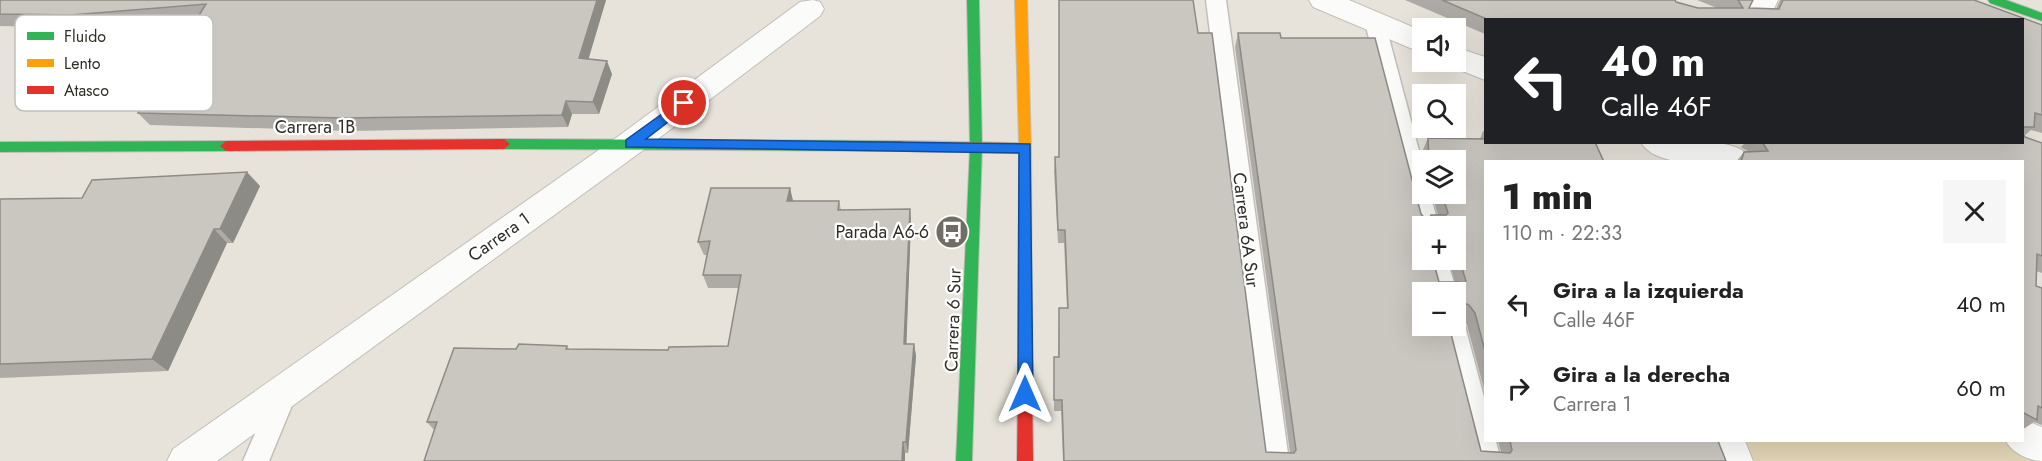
<!DOCTYPE html>
<html lang="es">
<meta charset="utf-8">
<style>
:root{--surface:#fff;--page:#f6f6f6;--text:#222;--muted:#767676}
body{margin:0;font-family:Jost,sans-serif;background:var(--page);color:var(--text);height:100vh;display:flex;flex-direction:column;font-size:22px;white-space:nowrap}
*{box-sizing:border-box;margin:0}
p{font-size:20px;color:var(--muted)}
.icon{flex:none;width:33px;height:33px;fill:none;stroke:currentColor;stroke-width:2;stroke-linecap:round;stroke-linejoin:round}
.map{position:relative;flex:1;overflow:hidden}
.sheet{position:absolute;left:1484px;top:160px;width:540px;height:282px;display:flex;flex-direction:column;background:var(--surface);border-radius:0px;box-shadow:0 6px 24px #0002}
.sheet>*{flex:none}
.top-card{position:absolute;left:1484px;top:18px;width:540px;height:126px;border-radius:0px;box-shadow:0 6px 24px #0002;background:#202124;color:#fff;overflow:hidden}
.tools{position:absolute;left:1412px;top:18px;display:grid;gap:12px}
.tools a{display:grid;place-items:center;width:54px;height:54px;border-radius:0px;background:var(--surface);box-shadow:0 6px 24px #0002;font-size:30px}
.pin{position:absolute;display:grid;place-items:center;width:51px;height:51px;color:#fff;margin:-26px;border:3px solid #fff;border-radius:50%;box-shadow:0 2px 6px #0007}
.me{position:absolute;width:66px;margin:-33px;rotate:0deg;stroke-linejoin:round;filter:drop-shadow(0 0 4px #0008)}
.turn{display:flex;align-items:center;gap:21px;height:126px;padding:0 18px;font-size:27px}
.turn .icon{width:78px;height:78px;stroke-width:2.5}
.turn b{display:block;font-size:42px;line-height:51px}
.round{display:grid;place-items:center;flex:none;width:63px;height:63px;border-radius:0px;background:var(--page)}
.overview{display:flex;align-items:center;justify-content:space-between;height:102px;padding:0 18px}
h1{font-size:36px;font-weight:800;line-height:45px}
ul{padding:0;list-style:none}
li{display:flex;align-items:center;gap:18px;height:84px;padding:0 18px}
li div{flex:1}
li b{display:block;font-size:22px}
li em{font-style:normal}
.map>svg:first-child{display:block}
.green{fill:#e2d4b5}
.lines{fill:none;stroke-linecap:round;stroke-linejoin:round}
.lane-casing{stroke:#c2bfb8;stroke-width:3}
.street-casing{stroke:#c2bfb8;stroke-width:2}
.fast-casing{stroke:#c2bfb8;stroke-width:2}
.slow-casing{stroke:#c2bfb8;stroke-width:2}
.jam-casing{stroke:#c2bfb8;stroke-width:2}
.lane{fill:#fbfbf9;fill-rule:evenodd}
.street{fill:#fbfbf9;fill-rule:evenodd}
.fast{fill:#30b455;fill-rule:evenodd}
.slow{fill:#ff9f0a;fill-rule:evenodd}
.jam{fill:#e5322d;fill-rule:evenodd}
.wall{fill:#aeaaa5;fill-rule:evenodd}
.shaded-wall{fill:#8d8b86}
.building{fill:#cac6c0;stroke:#8d8b86;stroke-width:1.5;fill-rule:evenodd}
.route{fill:#1a73e8;stroke:#114b97;stroke-width:1.5}
.labels{text-anchor:middle;stroke-width:4.5;stroke-linejoin:round;paint-order:stroke}
.street-label{font-size:18px;fill:#312e28;stroke:#fff}
.poi-label{font-size:18px;fill:#312e28;stroke:#fff;text-anchor:end}
.key{fill:#fff;stroke:#c1c0be;stroke-width:1.5}
.key-label{font-size:16px;fill:#312e28}
</style>
<div class="map">
<svg width="2042" height="461" viewBox="0 0 2042 461">
<rect width="100%" height="100%" fill="#e7e3da"/>
<!-- green -->
<path class="green" d="M1734,441h288l20,20h-301z"/>
<g class="lines">
<defs>
<path id="lane" d="M1206,0h20l63,461h-26z
M1375,16l7,2 3,5 37,139v32h8l9,32h-17v7l-5,-7 -52,-203 3,-5z
M1425,260h22l10,32 -2,3v-3h-21z
M1455,316l6,3 4,7 20,75v40h11l5,20h-26l-34,-135h14z
M286,380l9,3 3,8 -29,70h-26l34,-78z"/>
<path id="street" d="M813,0l7,2 4,7 -4,7 -178,135 -425,310h-50l6,-12 447,-314 180,-133z
M1309,0h40l73,31v22l-109,-46z
M1750,0h28l-9,20h-28z
M1455,47l30,10v23l-40,-16 -2,-2h12z
M1641,142c29,0 98,-9 114,20 -30,0 -99,9 -114,-20z
M2022,419l20,8v34c-13,0 -31,-9 -36,-20h16z
M1707,441h38l8,20h-38z"/>
<path id="fast" d="M967,0h12l3,147 -10,314h-16l14,-314z
M1988,0h18l36,13v8l-52,-18z
M504,139l399,2 6,5 -6,5 -399,-2 -6,-5z
M226,141l6,5 -6,5 -226,1v-10z"/>
<path id="slow" d="M1015,0h12l4,148 1,221 -2,5 -5,1 -5,-1 -2,-5 1,-216 -116,-2 -6,-5 6,-5 116,2z"/>
<path id="jam" d="M504,139l6,5 -6,5 -278,2 -6,-5 6,-5z
M1025,363l5,1 2,5 1,92h-16l1,-92 2,-5z"/>
</defs>
<!-- lane casing -->
<use href="#lane" class="lane-casing"/>
<!-- street casing -->
<use href="#street" class="street-casing"/>
<!-- fast casing -->
<use href="#fast" class="fast-casing"/>
<!-- slow casing -->
<use href="#slow" class="slow-casing"/>
<!-- jam casing -->
<use href="#jam" class="jam-casing"/>
<!-- lane -->
<use href="#lane" class="lane"/>
<!-- street -->
<use href="#street" class="street"/>
<!-- fast -->
<use href="#fast" class="fast"/>
<!-- slow -->
<use href="#slow" class="slow"/>
<!-- jam -->
<use href="#jam" class="jam"/>
</g>
<!-- wall -->
<path class="wall" d="M0,0h606l-18,59 24,15 -13,40h-27l-4,13 -217,4 -201,-6 -12,-12 59,-95 -114,10 -83,-2z
M1059,0l207,452 24,1 -55,-406 3,-14 43,5 147,184 3,-7h7l-6,-21h23v-34h-33v-8l6,-14 52,1 3,-8h2v262l-18,-68 -5,-8 -4,-2 -3,5v-28h-33l59,159 20,1 -3,-11h220l8,20h-663l-2,-50h-7v-54h4l1,-49h8l-3,-65h-6l-4,-72 1,-14h4zM1422,226h33v34h-6l6,22h-16z
M1405,0h270l1,2 22,6h19l-20,-8h-4h60l-4,8 27,1 4,-9h194l68,25v108l-11,-3 -7,6 1,1 17,6v130l-6,-2v15l6,2v137l-8,-3 -12,8v-268h-286l8,-10h5l-8,-5 3,-3 -4,-2h282v-122h-537v14z
M260,186l-27,57h-6l-59,128 -168,7v-179l82,-1z
M790,188l3,13h46l2,9 69,-1 1,13 -5,122h8l2,12 -8,97 -474,-23 -7,-8 89,-73 51,-3 2,3 99,1 60,-4 11,-58h-31l-5,-13 4,-20h-3l-6,-13z"/>
<!-- shaded-wall -->
<path class="shaded-wall" d="M597,0h9l-21,71 -6,-13z
M607,61l5,13 -13,40 -6,-12z
M566,101l6,13 -4,13 -6,-12z
M247,172l13,14 -27,57 -13,-14z
M790,188l3,13h-6z
M910,209l1,13 -5,134 -2,-12z
M214,229l13,14 -59,128 -16,-12z
M914,344l2,12 -8,97 -2,-11z
M903,442l2,11v8h-3z"/>
<!-- building -->
<path class="building" d="M0,0h597l-18,58 28,3 -14,41 -27,-1 -4,14 -220,3 -204,-5 68,-109 -135,11 -71,-1z
M1059,0h134l5,33h14l54,419 28,1 2,-3 -58,-417h42l1,5h94l46,176 7,8 3,-7h15l2,-2 -6,-19h13v-34h-26l-1,-22 57,1v3h110l9,20h-119v189l-10,-38 -6,-8 -7,-3 -2,10h-5v-20h-33v34h27l32,125 29,2 2,-3 -2,-9h208l8,20h-662l-2,-61h-8v-43h5v-49h9l-3,-78h-7l-3,-73h4zM1422,226h33v20l11,35 -4,4 -2,-3h-21l-6,-22h-11z
M1442,0h233l1,2 22,6h45l-5,-8h15l-4,8 30,1 4,-9h191l68,25v90l-7,-2 -1,14h-12v-107h-533z
M2022,133l3,4 17,6v113l-5,-2 -1,32 6,2v120l-4,-2 -1,14 -15,-8v-250h-281l3,-10 24,-1 -6,-9h260z
M247,172l-27,57h-6l-62,130 -152,5v-165l82,-1 10,-18z
M711,188h79l-3,13h52l-1,9 72,-1 -6,135h10l-8,98h-3l-1,19h-478l13,-39h-10l27,-74 62,1 3,-5 48,2 -1,3 102,1 1,-3 59,-1 13,-71h-38l7,-34 -12,1z"/>
<!-- route -->
<path class="route" d="M684,98l5,2v6l-43,33 384,5 3,250 -2,5 -6,2 -7,-7 1,-241 -393,-6v-7z"/>
<!-- icons -->
<defs>
<symbol id="bus-disc" viewBox="-11 -11 22 22"><circle r="9.5" fill="#716d66" stroke="#fff"/><path d="M-5-6H5V4H4V6H2V4H-2V6H-4V4H-5ZM-3.5-4V0h7V-4ZM-3.5 1.2v1.5H-2V1.2ZM2 1.2v1.5H3.5V1.2Z" fill="#fff"/></symbol>
</defs>
<g fill-rule="evenodd">
<use href="#bus-disc" x="933" y="213" width="38" height="38"/>
</g>
<g class="labels">
<!-- street labels -->
<g class="street-label">
<text x="315" y="133">Carrera 1B</text>
<text transform="translate(1246 230) rotate(83)" y="6">Carrera 6A Sur</text>
<text transform="translate(499 237) rotate(-35)" y="6">Carrera 1</text>
<text transform="translate(953 320) rotate(-88)" y="6">Carrera 6 Sur</text>
</g>
<!-- poi labels -->
<g class="poi-label">
<text x="929" y="238">Parada A6-6</text>
</g>
</g>
<!-- legend -->
<rect x="15" y="15" width="198" height="96" rx="9" class="key"/>
<rect x="27" y="32" width="27" height="8" fill="#30b455"/>
<rect x="27" y="59" width="27" height="8" fill="#ff9f0a"/>
<rect x="27" y="86" width="27" height="8" fill="#e5322d"/>
<g class="key-label">
<text x="64" y="42">Fluido</text>
<text x="64" y="69">Lento</text>
<text x="64" y="96">Atasco</text>
</g>
</svg>
<div class="tools">
<a><svg class="icon" aria-label="sound" viewBox="0 0 24 24"><path d="M4 9h4l5-4v14l-5-4H4zM17 9q2 3 0 6"/></svg></a>
<a><svg class="icon" aria-label="search" viewBox="0 0 24 24"><circle cx="10" cy="10" r="6"/><path d="M15 15l6 6"/></svg></a>
<a><svg class="icon" aria-label="layers" viewBox="0 0 24 24"><path d="M12 4l9 5-9 5-9-5zM3 14l9 5 9-5"/></svg></a>
<a>+</a>
<a>−</a>
</div>
<div class="pin" style="left:684px;top:103px;background:#d93025"><svg class="icon" aria-label="arrive" viewBox="0 0 24 24"><path d="M6 21V4h12l-3 4 3 4H6"/></svg></div>
<svg class="me" style="left:1025px;top:394px" viewBox="-20 -20 40 40"><path d="M0-17L14 15 0 8-14 15z" fill="#1a73e8" stroke="#fff" stroke-width="4"/></svg>
<div class="top-card">
<div class="turn"><svg class="icon" aria-label="left" viewBox="0 0 24 24"><path d="M17 20v-9H6M10 6l-5 5 5 5"/></svg><div><b>40 m</b>Calle 46F</div></div>
</div>
<section class="sheet">
<div class="overview"><div><h1>1 min</h1><p>110 m · 22:33</p></div><a class="round"><svg class="icon" aria-label="close" viewBox="0 0 24 24"><path d="M6 6l12 12M18 6L6 18"/></svg></a></div>
<ul>
<li><svg class="icon" aria-label="left" viewBox="0 0 24 24"><path d="M17 20v-9H6M10 6l-5 5 5 5"/></svg><div><b>Gira a la izquierda</b><p>Calle 46F</p></div><em>40 m</em></li>
<li><svg class="icon" aria-label="right" viewBox="0 0 24 24"><path d="M7 20v-9h11M14 6l5 5-5 5"/></svg><div><b>Gira a la derecha</b><p>Carrera 1</p></div><em>60 m</em></li>
</ul>
</section>
</div>
